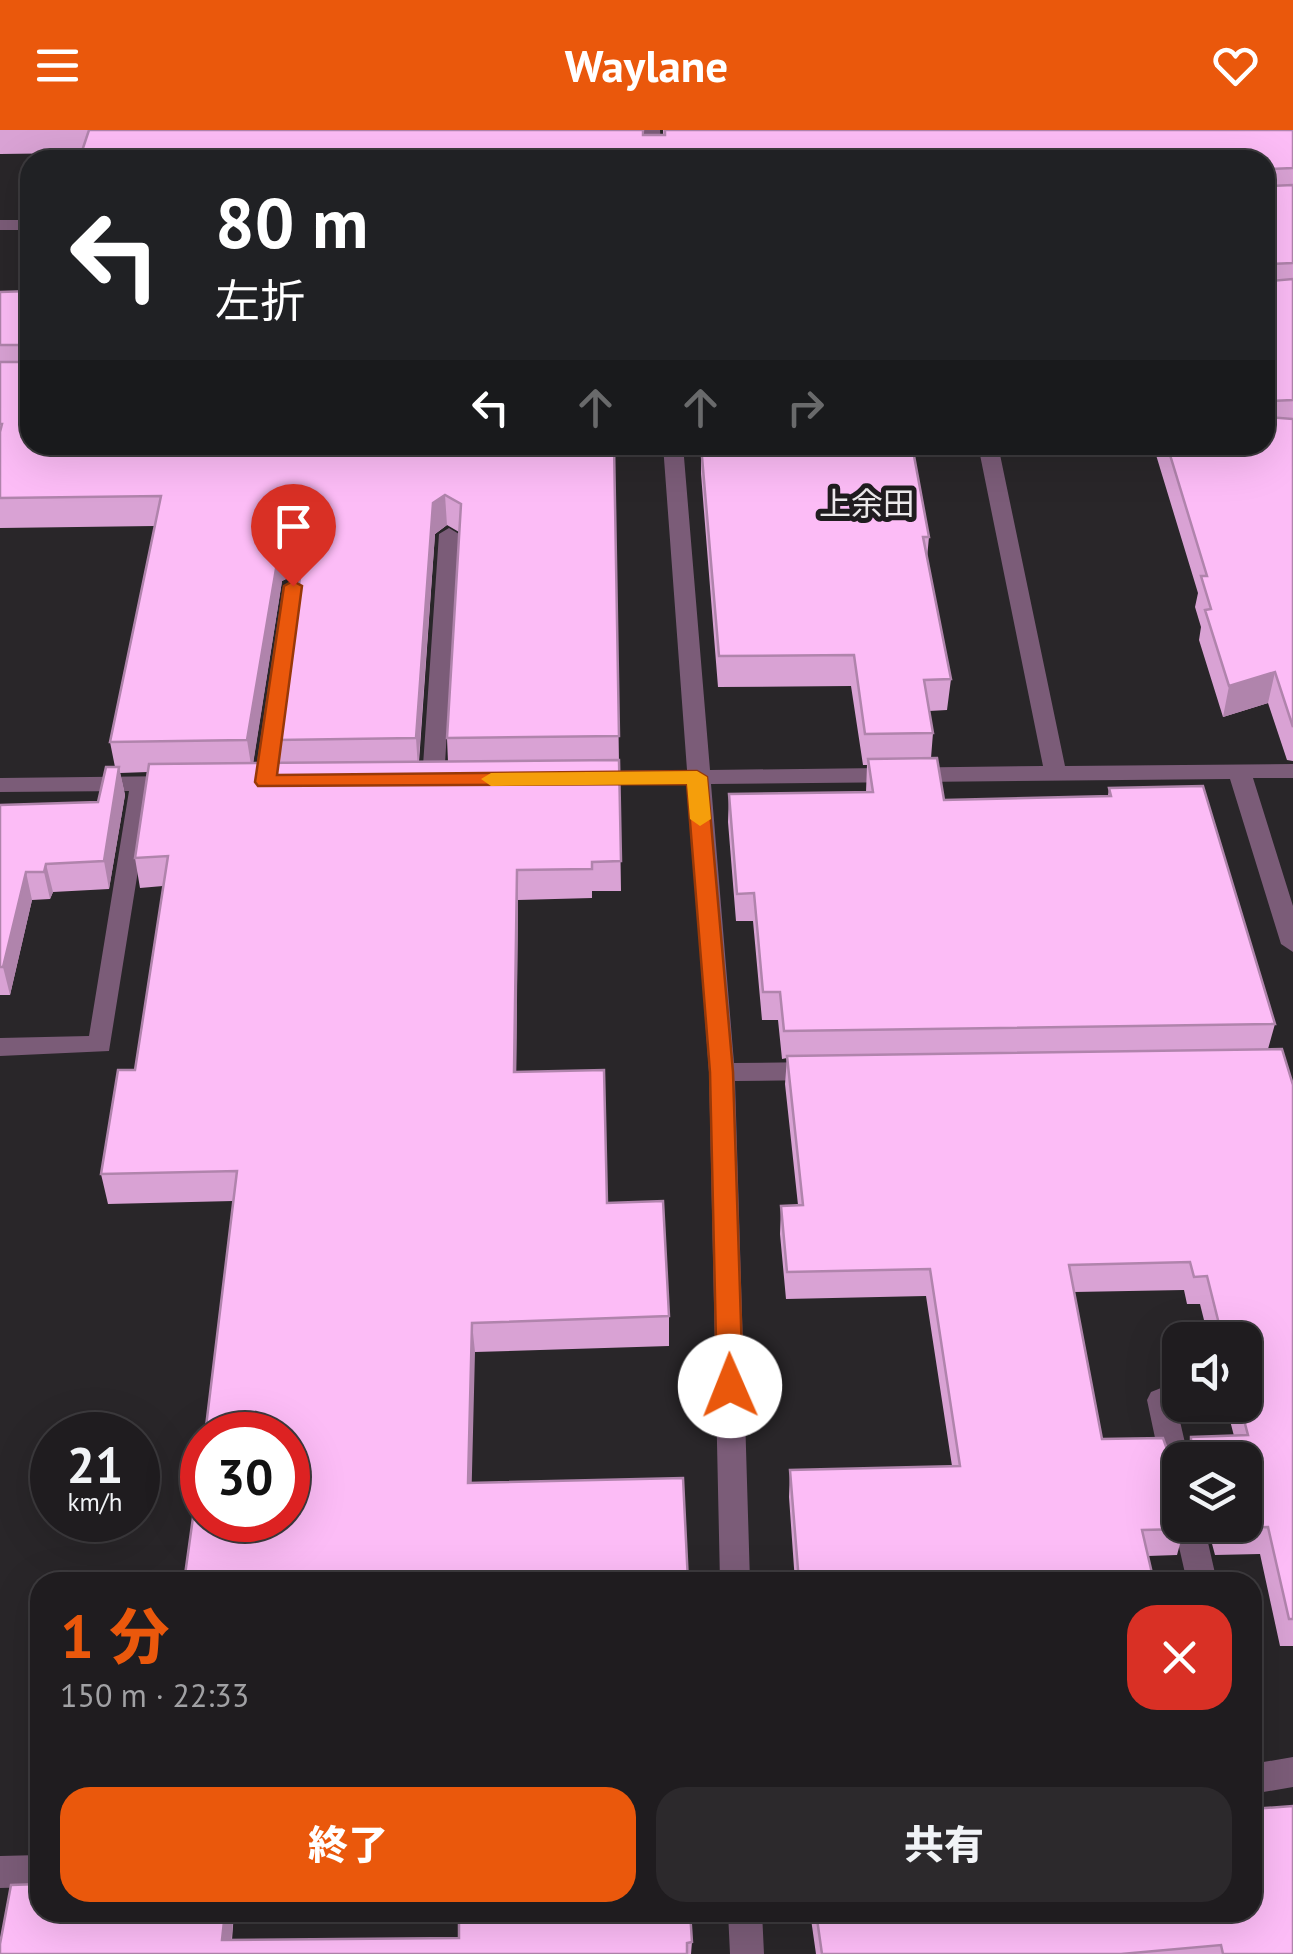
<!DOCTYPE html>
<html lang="ja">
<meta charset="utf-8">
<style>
:root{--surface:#1f1c1f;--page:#2c292c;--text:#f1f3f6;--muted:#a1a1a4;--line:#3c3a3d;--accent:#ea580c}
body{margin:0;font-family:"PT Sans","Noto Sans JP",sans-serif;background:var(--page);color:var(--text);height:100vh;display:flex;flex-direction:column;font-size:38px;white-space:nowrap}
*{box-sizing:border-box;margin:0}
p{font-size:32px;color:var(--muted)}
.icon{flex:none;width:55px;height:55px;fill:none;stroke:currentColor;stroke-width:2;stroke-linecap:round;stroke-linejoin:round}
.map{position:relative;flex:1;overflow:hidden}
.drawer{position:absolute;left:30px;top:1442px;width:1232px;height:350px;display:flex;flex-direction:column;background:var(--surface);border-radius:30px;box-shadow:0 10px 40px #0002,0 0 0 2px var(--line)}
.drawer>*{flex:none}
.guide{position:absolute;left:20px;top:20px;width:1255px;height:305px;border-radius:30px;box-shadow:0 10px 40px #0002,0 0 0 2px var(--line);background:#202124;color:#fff;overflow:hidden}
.buttons{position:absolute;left:1162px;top:1192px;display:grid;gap:20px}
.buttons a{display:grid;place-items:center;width:100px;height:100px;border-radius:20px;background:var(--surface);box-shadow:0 10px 40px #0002,0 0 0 2px var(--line);font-size:50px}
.speed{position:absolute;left:30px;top:1282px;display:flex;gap:20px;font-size:50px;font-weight:700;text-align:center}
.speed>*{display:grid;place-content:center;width:130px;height:130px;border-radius:50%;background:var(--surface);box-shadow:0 10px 40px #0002,0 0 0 2px var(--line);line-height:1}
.speed small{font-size:25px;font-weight:400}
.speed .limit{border:15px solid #d22;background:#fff;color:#111}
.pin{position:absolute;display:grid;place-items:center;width:85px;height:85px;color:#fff;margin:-102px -42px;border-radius:50% 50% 50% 0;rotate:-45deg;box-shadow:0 0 10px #0007}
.pin .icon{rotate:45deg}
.me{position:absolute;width:110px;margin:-55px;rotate:359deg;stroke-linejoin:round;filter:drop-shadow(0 0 8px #0008)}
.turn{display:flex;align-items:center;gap:35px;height:210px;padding:0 30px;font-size:45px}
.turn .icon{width:130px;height:130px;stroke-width:2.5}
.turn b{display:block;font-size:70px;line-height:85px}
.lanes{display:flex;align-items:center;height:95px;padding:0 30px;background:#0003;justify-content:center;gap:50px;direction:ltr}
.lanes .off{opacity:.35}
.round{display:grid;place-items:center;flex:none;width:105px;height:105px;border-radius:30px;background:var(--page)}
.overview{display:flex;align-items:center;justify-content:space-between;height:170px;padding:0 30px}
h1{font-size:60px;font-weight:800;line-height:75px;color:var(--accent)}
.primary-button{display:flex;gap:20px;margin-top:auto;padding:20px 30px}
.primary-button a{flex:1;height:115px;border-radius:30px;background:var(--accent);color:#fff;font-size:40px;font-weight:800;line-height:115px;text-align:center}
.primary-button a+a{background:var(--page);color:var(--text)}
header{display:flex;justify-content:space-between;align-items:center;height:130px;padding:0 30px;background:var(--accent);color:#fff;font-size:45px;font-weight:800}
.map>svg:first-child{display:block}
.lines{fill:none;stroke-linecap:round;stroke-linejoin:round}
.minor{fill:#7b5c78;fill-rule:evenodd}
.wall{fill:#d9a2d4;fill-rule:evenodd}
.shaded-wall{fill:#b084ac}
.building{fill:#fcbcf6;stroke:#b084ac;stroke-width:2.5}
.route{fill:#ea580c;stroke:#983908;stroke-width:2.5}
.slow{fill:#f59e0b}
.labels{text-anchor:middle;stroke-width:10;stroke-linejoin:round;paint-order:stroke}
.far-quarter-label{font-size:32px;fill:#ece9eb;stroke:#201c1f}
</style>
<header><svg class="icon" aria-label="menu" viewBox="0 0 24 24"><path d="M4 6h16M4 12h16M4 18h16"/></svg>Waylane<svg class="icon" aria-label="heart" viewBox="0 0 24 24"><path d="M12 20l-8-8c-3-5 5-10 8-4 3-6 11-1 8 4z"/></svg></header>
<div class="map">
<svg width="1293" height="1824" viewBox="0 0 1293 1824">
<rect width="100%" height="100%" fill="#292629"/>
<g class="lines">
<!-- minor -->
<path class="minor" d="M644,0h16l2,30h-16z
M0,90h30v10h-30z
M663,315h20l27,325 333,-4 -65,-321h20l67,321 228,-2v14h-40l40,128v46l-12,-8 -51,-165 -519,5 23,279 84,-1 9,3 4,6 -4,6 -9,3 -83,1 15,501h-30l-11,-510 -21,-288 -100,1 -11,-7 11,-7 99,-1z
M449,398l10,6 -15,246 -11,7 -11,-7 17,-246z
M293,450l10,6 -27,196 -11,7 -11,-7 29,-196z
M178,646l11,7 -3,5 -35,2 -42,261 -109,5v-18l89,-2 40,-245 -129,1v-14z
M1161,1258l10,4 4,8 14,60h-9v37l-10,-3 -5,-9 -18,-85 4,-8z
M1178,1386l2,9h24l13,57h-30l-13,-57z
M1293,1627v30l-41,7v-30z
M40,1725v32l-40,1v-32z
M728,1782h34l2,42h-34z"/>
</g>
<!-- wall -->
<path class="wall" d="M0,0h643v5h20v-5h630v631l-6,-1 -19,-57 -45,14 -24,-77 2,-13 -6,-20 3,-14 -45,-148h112v-285l-1184,-7 -81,1z
M30,161v154h584l7,446h-29v7l-74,2 -2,172 91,131 62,113v30l-194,6 -277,142 35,-293 -125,3 -7,-30 34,-104 28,-184 -23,2 -5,-30 13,-86 -28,1 5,22 -16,94 -56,3 -3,7 -18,1 -22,95h-10v-190l98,-3 17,-35 -5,-25 45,-216 -155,2v-236zM447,395l12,7 -12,206 1,24h-29l16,-228zM292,446l8,6 -23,158 3,23h-27l29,-182z
M701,315l228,92 -2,21 24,121 -4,31 -18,1 4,22 -2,25 13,42 164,-4 1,-8 166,236 -7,25 25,36v561h-13l-20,-92 -45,1 -8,-30h38v-65h-60l6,-23 43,-1 -8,-31h19v-65h-36l-9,-36h-13l-3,-14 -110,2 28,147 78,32v54l4,4 -7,26 -29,1 6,26h-359l-6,-85 1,-27 162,-4 -26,-170 -140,3 -6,-65 1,-28 17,-1 -13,-121 2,-26 -5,1 -4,-39h-16l-9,-99h-17l-8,-99 1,-28 137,-2 1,-27h-4l-12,-79 -133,1 -17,-213z
M234,1782l-2,28 460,2 -1,12h-691z
M810,1782h442l41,42h-477z"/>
<!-- shaded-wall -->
<path class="shaded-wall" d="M445,365l2,30 -12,9 -17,235 -2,-31 17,-235z
M288,416l4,30 -10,5 -30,190 -5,-31 32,-189z
M1275,542l-7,31 -45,14 6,-31z
M119,637l6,28 -16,94 -5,-28z
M46,734l7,28 -3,7 -6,-27z
M517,740l1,30 -2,202 -2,-30z
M26,742l6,28 -22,95 -7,-28z
M472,1193l3,29 -4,160 -3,-29z
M225,1782h9l-4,42 -8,-14z"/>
<!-- building -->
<path class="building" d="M89,0h554v5h22v-5h628v38l-26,1 -1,13 4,4 23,-1v78l-23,1 -3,3 4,14 22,-2v121l-22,1 -6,15v-256h-1186z
M30,161v154h584l5,291 -172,2 14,-234 -16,-9 -12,8 -17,235 -139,2 26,-184 -15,-10 -9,5 -32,189 -137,2 51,-246 -161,2v-66l2,-8h-2v-62h27v-17h-27v-53z
M1265,287l28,2v308l-18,-55 -46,14 -24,-76 6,-1 -10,-33h6l-40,-131h98z
M701,315h211l17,92h-6l28,142 -27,1 9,53 -68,1 -11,-79 -135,1z
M937,628l7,42 167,-4 -2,-8 94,-2 72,238 -491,7 -4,-39h-17l-9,-99 -17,1 -8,-100 144,-2 -5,-33z
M619,630l2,101 -29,1v7l-75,1 -3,202 90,-2 3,133 56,-2 6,115 -197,7 -4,160 215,-5 5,104h-504l18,-129v67h86v-85h-83l32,-264 -136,3 17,-104h17l33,-214 -33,2 14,-94z
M106,637h13l-15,94 -58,3 -2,8h-18l-23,95h-3v-162l98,-3z
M1282,919l11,36v534h-4l-21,-92 -46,1 -1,-3h24v-65h-54v-23l57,-2 -8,-30h5v-65h-22l-16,-64 -13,1 -4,-15 -121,3 33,174 61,-1 11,31 6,2v22l-3,6 3,12v14h3l1,4 -42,1 12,52h-355l-9,-112 170,-4 -30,-197 -143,3 -6,-66 22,-1 -16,-149z
M1293,1676v148h-70l-2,-9 -100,9h-299l-6,-42h436v-103z
M40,1754v28h185l-3,28 237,-2v-26h231l2,30 -5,1v11h-687v-10l11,-59z"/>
<!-- route -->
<path class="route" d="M293,451l9,5 -25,189 420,-4 10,6 26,295 10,314 -4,8 -9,3 -9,-3 -4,-8 -7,-314 -23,-288 -429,2 -3,-4 29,-196z"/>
<!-- slow -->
<path class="slow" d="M697,641l10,6 4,42 -11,7 -10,-7 -3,-35 -196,2 -10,-7 10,-6z"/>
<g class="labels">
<!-- far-quarter labels -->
<g class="far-quarter-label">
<text x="867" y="385">上余田</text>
</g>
</g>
</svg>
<div class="buttons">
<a><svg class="icon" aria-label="sound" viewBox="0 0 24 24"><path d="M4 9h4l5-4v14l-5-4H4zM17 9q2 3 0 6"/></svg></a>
<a><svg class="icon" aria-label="layers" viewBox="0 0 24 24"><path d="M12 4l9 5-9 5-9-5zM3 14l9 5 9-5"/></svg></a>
</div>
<div class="speed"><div>21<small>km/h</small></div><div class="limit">30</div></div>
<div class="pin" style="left:293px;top:456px;background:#d93025"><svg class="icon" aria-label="arrive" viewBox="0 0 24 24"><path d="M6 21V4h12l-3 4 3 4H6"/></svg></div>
<svg class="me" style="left:730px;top:1256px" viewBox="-20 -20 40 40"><circle r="19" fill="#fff"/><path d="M0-13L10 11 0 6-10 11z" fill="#ea580c"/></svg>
<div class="guide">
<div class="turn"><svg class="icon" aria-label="left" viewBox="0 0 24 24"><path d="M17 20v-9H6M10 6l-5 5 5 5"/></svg><div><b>80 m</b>左折</div></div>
<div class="lanes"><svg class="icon" aria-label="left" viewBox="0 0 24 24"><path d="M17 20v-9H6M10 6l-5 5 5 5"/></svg><svg class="icon off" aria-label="ahead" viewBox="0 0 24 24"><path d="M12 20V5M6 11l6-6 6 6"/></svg><svg class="icon off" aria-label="ahead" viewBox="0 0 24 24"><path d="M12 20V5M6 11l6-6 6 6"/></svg><svg class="icon off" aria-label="right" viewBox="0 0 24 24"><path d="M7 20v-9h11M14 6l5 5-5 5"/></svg></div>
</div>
<section class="drawer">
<div class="overview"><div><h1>1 分</h1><p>150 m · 22:33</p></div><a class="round" style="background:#d93025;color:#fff"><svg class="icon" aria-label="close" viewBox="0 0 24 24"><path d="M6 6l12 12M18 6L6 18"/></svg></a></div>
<div class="primary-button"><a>終了</a><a>共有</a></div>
</section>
</div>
